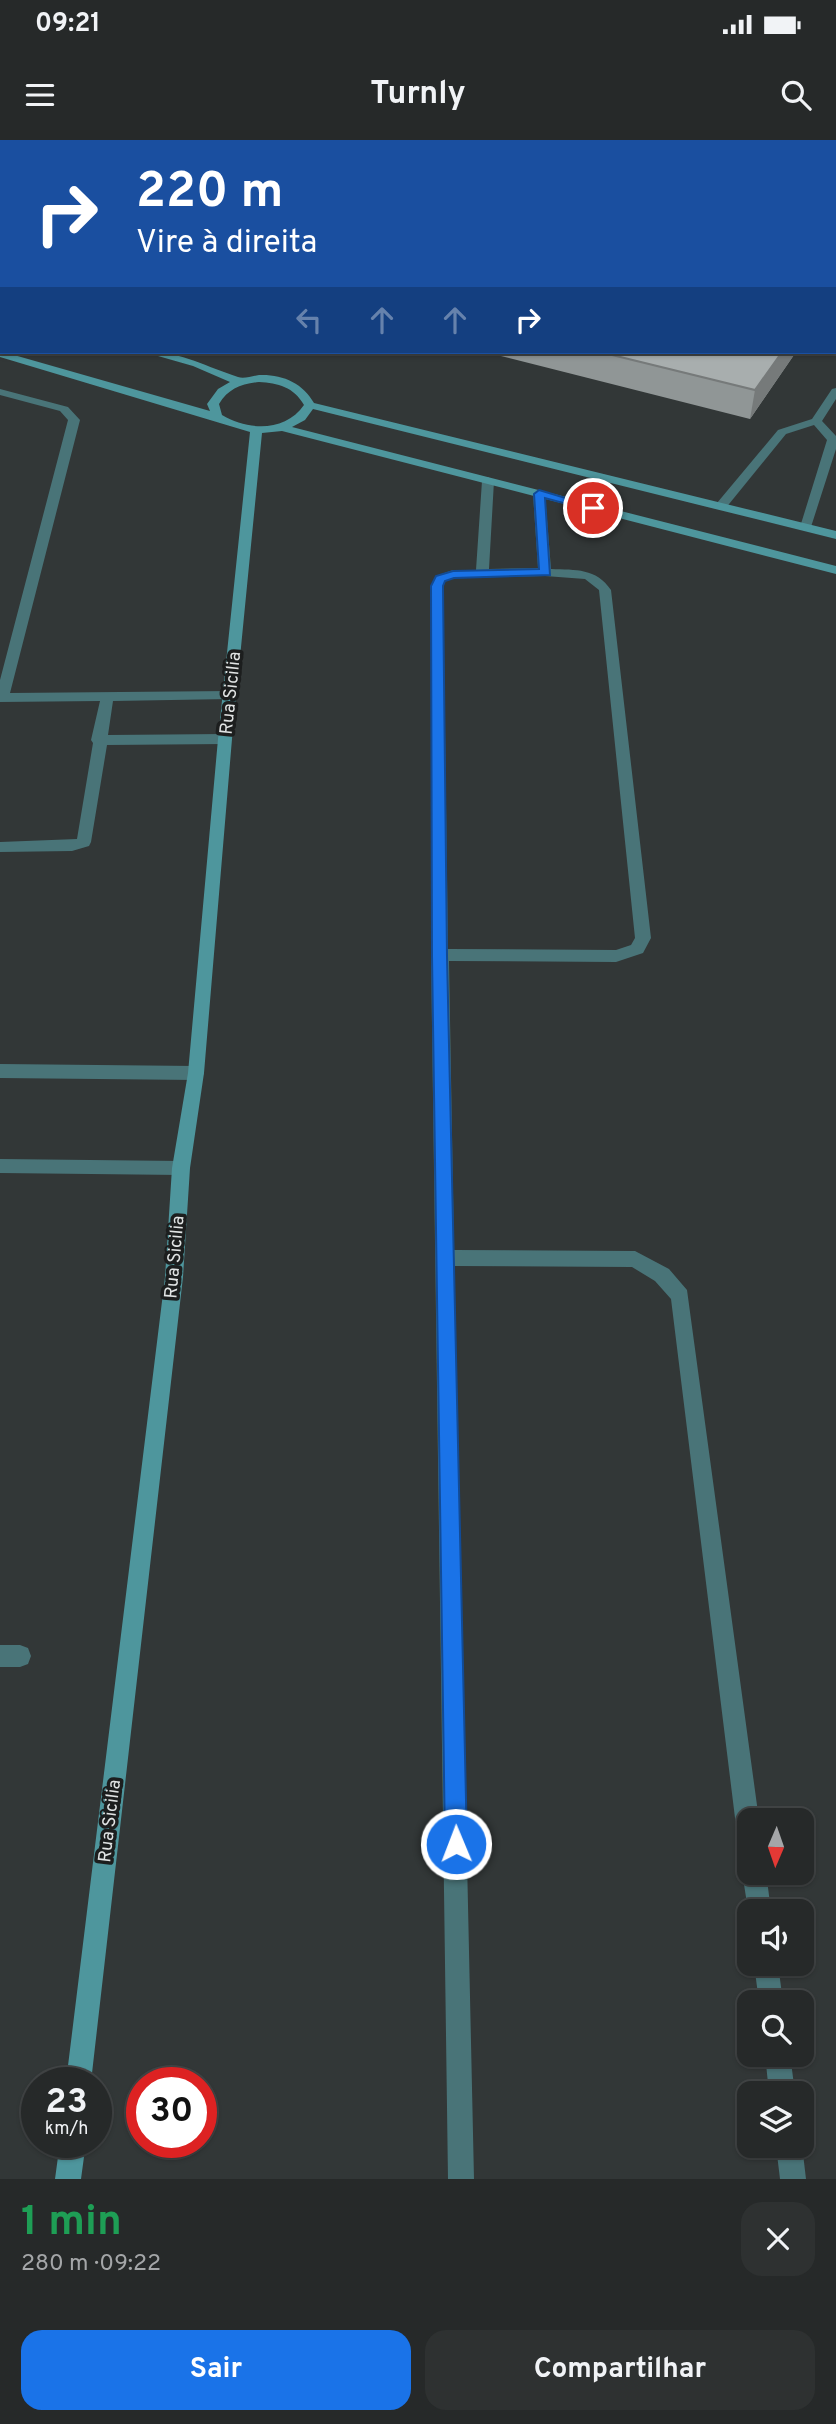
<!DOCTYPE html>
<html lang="pt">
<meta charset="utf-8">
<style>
:root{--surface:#262929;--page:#2e3131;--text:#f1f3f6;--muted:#a4a6a8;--line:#424546;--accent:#1a73e8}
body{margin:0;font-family:Overpass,sans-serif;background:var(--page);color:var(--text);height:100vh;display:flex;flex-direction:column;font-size:26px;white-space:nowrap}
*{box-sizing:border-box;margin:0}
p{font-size:23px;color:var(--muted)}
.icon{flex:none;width:38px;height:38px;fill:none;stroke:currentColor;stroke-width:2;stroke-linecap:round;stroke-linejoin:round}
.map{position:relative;height:2039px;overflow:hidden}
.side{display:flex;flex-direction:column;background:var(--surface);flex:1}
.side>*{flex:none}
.hud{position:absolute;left:0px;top:0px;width:836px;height:214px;box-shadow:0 2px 5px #0004,0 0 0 2px var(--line);background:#1a4fa0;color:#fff;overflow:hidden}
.needle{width:46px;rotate:182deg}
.buttons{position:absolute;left:737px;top:1668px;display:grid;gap:14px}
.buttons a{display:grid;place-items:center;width:77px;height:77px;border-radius:14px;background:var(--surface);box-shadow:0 2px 5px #0004,0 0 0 2px var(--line);font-size:35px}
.speed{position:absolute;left:21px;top:1927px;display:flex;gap:14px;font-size:35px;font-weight:700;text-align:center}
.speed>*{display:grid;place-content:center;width:91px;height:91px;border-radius:50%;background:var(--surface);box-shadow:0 2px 5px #0004,0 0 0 2px var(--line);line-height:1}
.speed small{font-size:18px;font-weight:400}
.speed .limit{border:10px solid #d22;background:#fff;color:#111}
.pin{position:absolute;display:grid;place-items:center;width:60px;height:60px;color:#fff;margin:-30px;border:4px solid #fff;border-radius:50%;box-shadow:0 2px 7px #0007}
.me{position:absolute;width:77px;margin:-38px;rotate:359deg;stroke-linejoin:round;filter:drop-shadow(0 0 5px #0008)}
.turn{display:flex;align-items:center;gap:24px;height:147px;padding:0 21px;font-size:32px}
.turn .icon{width:91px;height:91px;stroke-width:2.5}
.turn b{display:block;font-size:49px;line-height:60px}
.lanes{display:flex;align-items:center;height:66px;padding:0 21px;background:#0003;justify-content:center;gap:35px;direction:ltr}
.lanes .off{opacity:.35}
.round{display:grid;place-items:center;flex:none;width:74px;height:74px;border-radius:21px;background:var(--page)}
.headline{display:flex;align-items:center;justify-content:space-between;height:119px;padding:0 21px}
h1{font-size:42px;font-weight:700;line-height:52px;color:#1e9e55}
.primary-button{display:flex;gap:14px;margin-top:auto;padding:14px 21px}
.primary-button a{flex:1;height:80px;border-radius:21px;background:var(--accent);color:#fff;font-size:28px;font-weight:700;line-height:80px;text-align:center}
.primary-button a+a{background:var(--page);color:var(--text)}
.status{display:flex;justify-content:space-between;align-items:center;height:49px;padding:0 35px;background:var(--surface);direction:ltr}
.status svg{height:19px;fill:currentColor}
header{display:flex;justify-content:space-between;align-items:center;height:91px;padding:0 21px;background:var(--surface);font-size:32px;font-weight:700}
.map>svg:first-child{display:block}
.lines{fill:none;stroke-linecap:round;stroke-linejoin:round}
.street{fill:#497478;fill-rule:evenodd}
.secondary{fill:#4e969d;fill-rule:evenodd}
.wall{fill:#909696}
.shaded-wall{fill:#767a7a}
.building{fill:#a8aeae;stroke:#767a7a;stroke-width:2}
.route{fill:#1a73e8;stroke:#114b97;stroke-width:2}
.labels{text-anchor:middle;stroke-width:7;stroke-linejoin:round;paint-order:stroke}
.street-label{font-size:18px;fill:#e1e4e4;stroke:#1c1e1e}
</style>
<div class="status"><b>09:21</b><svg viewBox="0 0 49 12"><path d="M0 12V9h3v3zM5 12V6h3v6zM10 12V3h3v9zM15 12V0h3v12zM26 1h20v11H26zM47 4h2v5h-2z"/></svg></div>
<header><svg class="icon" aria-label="menu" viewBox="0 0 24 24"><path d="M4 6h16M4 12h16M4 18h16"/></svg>Turnly<svg class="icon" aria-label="search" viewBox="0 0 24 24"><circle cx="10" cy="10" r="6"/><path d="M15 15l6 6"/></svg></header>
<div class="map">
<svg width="836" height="2039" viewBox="0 0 836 2039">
<rect width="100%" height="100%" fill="#323737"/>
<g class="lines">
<!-- street -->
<path class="street" d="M836,248v11l-14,22 14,15v13l-26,81 -10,-3 27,-87 -13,-15 -28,9 -61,75h-8v-6l61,-73 34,-11 20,-30z
M0,249l68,18 12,13 -70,273 220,-2 7,4 -7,4 -117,2 -5,34 117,-1 7,5 -7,5 -118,1 -16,97 -2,4 -17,5 -72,1v-10l77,-3 16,-96 -2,-3 9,-39 -100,1v-22l68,-260 -8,-9 -60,-16z
M488,337l6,4 -5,88 49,-1 -5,-74 6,-4 6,4 6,75c25,1 45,-1 60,21l40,348 -8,15 -27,9 -167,-1 5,289 181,1 34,18 18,21 72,530h-10v26l-8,-4 -4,-8 -66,-535 -16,-18 -23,-14 -178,-1 20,913h-26l-17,-1224v-369l5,-10 17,-6h23l6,-89zM545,436l40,3 14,11 36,348 -4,7 -15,5 -168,-1 -5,-363 2,-5 10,-3z
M0,924l196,2 6,2 2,5 -2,5 -6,2 -196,-2z
M0,1019l181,2 6,2 3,5 -3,5 -6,2 -181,-2z
M0,1505h20l8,3 3,8 -3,8 -8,3h-20z
M749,1722v10h17l5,39h-22v5l-7,-44z
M754,1824h24l5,38h-24z
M765,1914h25l5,39h-26z
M776,2006l26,-1 4,34h-26z"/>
<!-- secondary -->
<path class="secondary" d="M0,167h2v6h-2z
M0,211l210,60 -3,-7 11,-15 12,-7 -37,-16 -49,-14c34,-2 62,15 94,25 6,2 14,-1 21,-2 23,-1 44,8 55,28l522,128v8l-523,-130 -8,11 -13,7 544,139v8l-554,-143 -20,2 -30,306 -28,334 -14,95 -7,109 -92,805h-25l99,-805 7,-109 16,-95 30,-334 32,-307 -250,-75zM259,242c19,1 35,5 45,23 -19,27 -55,26 -82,10l-3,-11c9,-15 22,-20 40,-22z
M60,2002h26l-5,37h-26z"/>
</g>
<!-- wall -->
<path class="wall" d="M703,0h58v2h-60z
M836,10v40h-1v-38z
M835,67h1v30h-1z
M485,212h311l-46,67z"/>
<!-- shaded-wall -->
<path class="shaded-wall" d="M782,212h14l-46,67 5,-29z"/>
<!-- building -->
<path class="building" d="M703,0h38l-2,2h-38z
M773,0h45l6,1h-52z
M600,212h182l-27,38z"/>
<!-- route -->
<path class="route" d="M539,350l60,18 -6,3 -48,-13 5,77 -96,3 -9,3 -2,5 4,370 20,888 -3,7 -8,4 -7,-4 -4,-7 -13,-888 -1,-370 5,-10 17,-5 86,-2 -5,-75z"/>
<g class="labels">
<!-- street labels -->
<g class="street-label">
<text transform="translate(230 553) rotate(-84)" y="6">Rua Sicilia</text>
<text transform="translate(174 1117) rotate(-85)" y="6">Rua Sicilia</text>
<text transform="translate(109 1681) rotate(-83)" y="6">Rua Sicilia</text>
</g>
</g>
</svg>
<div class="buttons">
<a><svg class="needle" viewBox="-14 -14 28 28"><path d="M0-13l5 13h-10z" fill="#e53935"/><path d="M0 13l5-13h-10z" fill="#a4a6a8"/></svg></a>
<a><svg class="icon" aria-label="sound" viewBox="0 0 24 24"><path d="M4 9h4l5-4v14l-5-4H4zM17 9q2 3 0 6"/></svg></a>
<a><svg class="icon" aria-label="search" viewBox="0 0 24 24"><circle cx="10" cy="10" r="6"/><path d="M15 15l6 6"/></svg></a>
<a><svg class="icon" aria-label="layers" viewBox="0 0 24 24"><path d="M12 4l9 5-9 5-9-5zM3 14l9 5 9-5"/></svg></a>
</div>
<div class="speed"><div>23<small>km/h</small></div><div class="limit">30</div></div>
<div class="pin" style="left:593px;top:368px;background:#d93025"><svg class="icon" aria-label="arrive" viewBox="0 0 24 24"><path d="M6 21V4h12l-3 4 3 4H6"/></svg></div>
<svg class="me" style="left:456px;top:1704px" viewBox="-20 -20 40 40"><circle r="17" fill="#1a73e8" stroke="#fff" stroke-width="3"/><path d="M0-11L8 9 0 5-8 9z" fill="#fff"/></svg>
<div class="hud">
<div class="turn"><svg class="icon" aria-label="right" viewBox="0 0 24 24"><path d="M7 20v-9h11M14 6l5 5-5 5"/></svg><div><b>220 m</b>Vire à direita</div></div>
<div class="lanes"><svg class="icon off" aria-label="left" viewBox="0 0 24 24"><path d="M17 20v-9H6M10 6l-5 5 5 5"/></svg><svg class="icon off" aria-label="ahead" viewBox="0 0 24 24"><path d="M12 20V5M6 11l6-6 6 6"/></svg><svg class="icon off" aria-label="ahead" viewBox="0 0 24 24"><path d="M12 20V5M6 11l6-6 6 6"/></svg><svg class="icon" aria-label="right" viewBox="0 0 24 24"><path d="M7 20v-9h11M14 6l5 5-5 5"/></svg></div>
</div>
</div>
<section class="side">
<div class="headline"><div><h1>1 min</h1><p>280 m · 09:22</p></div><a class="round"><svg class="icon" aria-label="close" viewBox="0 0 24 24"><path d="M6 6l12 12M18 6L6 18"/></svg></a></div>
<div class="primary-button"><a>Sair</a><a>Compartilhar</a></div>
</section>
